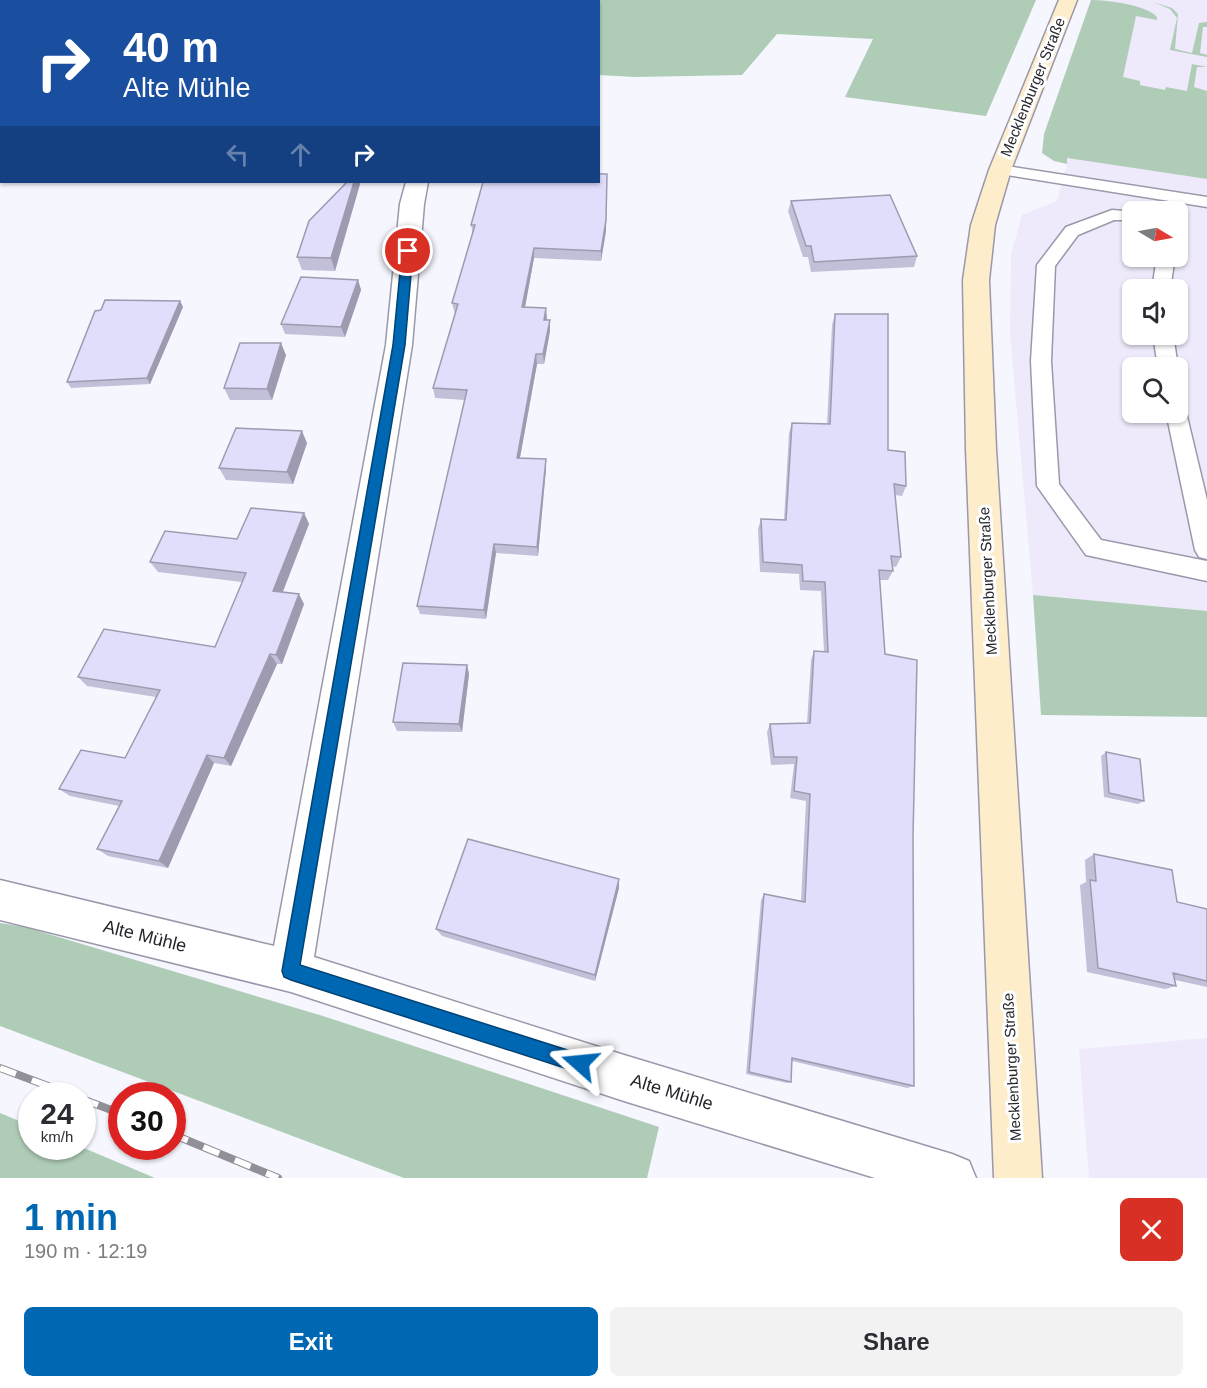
<!DOCTYPE html>
<meta charset="utf-8">
<style>
:root{--surface:#fff;--page:#f2f2f3;--text:#2b2b33;--muted:#7c7c81;--accent:#0067b3}
body{margin:0;font-family:Helvetica,sans-serif;background:var(--page);color:var(--text);height:100vh;display:flex;flex-direction:column;font-size:22px;white-space:nowrap}
*{box-sizing:border-box;margin:0}
p{font-size:20px;color:var(--muted)}
.icon{flex:none;width:33px;height:33px;fill:none;stroke:currentColor;stroke-width:2;stroke-linecap:round;stroke-linejoin:round}
.map{position:relative;height:1178px;overflow:hidden}
.details{display:flex;flex-direction:column;background:var(--surface);flex:1}
.details>*{flex:none}
.guide{position:absolute;left:0px;top:0px;width:600px;height:183px;box-shadow:0 2px 4px #0004;background:#1a4fa0;color:#fff;overflow:hidden}
.needle{width:39px;rotate:100deg}
.fabs{position:absolute;left:1122px;top:201px;display:grid;gap:12px}
.fabs a{display:grid;place-items:center;width:66px;height:66px;border-radius:9px;background:var(--surface);box-shadow:0 2px 4px #0004;font-size:30px}
.speed{position:absolute;left:18px;top:1082px;display:flex;gap:12px;font-size:30px;font-weight:700;text-align:center}
.speed>*{display:grid;place-content:center;width:78px;height:78px;border-radius:50%;background:var(--surface);box-shadow:0 2px 4px #0004;line-height:1}
.speed small{font-size:15px;font-weight:400}
.speed .limit{border:9px solid #d22;background:#fff;color:#111}
.pin{position:absolute;display:grid;place-items:center;width:51px;height:51px;color:#fff;margin:-26px;border:3px solid #fff;border-radius:50%;box-shadow:0 2px 6px #0007}
.me{position:absolute;width:66px;margin:-33px;rotate:288deg;stroke-linejoin:round;filter:drop-shadow(0 0 4px #0008)}
.turn{display:flex;align-items:center;gap:21px;height:126px;padding:0 24px;font-size:27px}
.turn .icon{width:78px;height:78px;stroke-width:2.5}
.turn b{display:block;font-size:42px;line-height:51px}
.lanes{display:flex;align-items:center;height:57px;padding:0 24px;background:#0003;justify-content:center;gap:30px;direction:ltr}
.lanes .off{opacity:.35}
.round{display:grid;place-items:center;flex:none;width:63px;height:63px;border-radius:9px;background:var(--page)}
.head{display:flex;align-items:center;justify-content:space-between;height:102px;padding:0 24px}
h1{font-size:36px;font-weight:800;line-height:45px;color:var(--accent)}
.primary-button{display:flex;gap:12px;margin-top:auto;padding:12px 24px}
.primary-button a{flex:1;height:69px;border-radius:9px;background:var(--accent);color:#fff;font-size:24px;font-weight:800;line-height:69px;text-align:center}
.primary-button a+a{background:var(--page);color:var(--text)}
.map>svg:first-child{display:block}
.industrial{fill:#eeeafb;fill-rule:evenodd}
.green{fill:#afccb7}
.lines{fill:none;stroke-linecap:round;stroke-linejoin:round}
.lane-casing{stroke:#9a98aa;stroke-width:3}
.street-casing{stroke:#9a98aa;stroke-width:3}
.secondary-casing{stroke:#9a98aa;stroke-width:3}
.lane{fill:#fff;fill-rule:evenodd}
.street{fill:#fff;fill-rule:evenodd}
.secondary{fill:#feedca;fill-rule:evenodd}
.rail-casing{stroke:#919098;stroke-width:8}
.rail{stroke:#fff;stroke-width:6;stroke-dasharray:17;stroke-linecap:butt}
.wall{fill:#c2bfd9}
.shaded-wall{fill:#9e9bb0}
.building{fill:#e1defc;stroke:#9e9bb0;stroke-width:1.5}
.route{fill:#0067b3;stroke:#004374;stroke-width:1.5}
.labels{text-anchor:middle;stroke-width:6;stroke-linejoin:round;paint-order:stroke}
.street-label{font-size:15px;fill:#26252c;stroke:#fff}
.near-street-label{font-size:18px;fill:#26252c;stroke:#fff}
</style>
<div class="map">
<svg width="1207" height="1178" viewBox="0 0 1207 1178">
<rect width="100%" height="100%" fill="#f6f6fe"/>
<!-- industrial -->
<path class="industrial" d="M1101,0h106v159l-156,-23z
M1066,158l141,21v432l-174,-16 -23,-261 1,-80 11,-39 35,-14 10,-37zM1132,212h46v44h-46zM1132,290h46v44h-46zM1132,368h46v44h-46z
M1207,1038v140h-118l-10,-129z"/>
<!-- green -->
<path class="green" d="M0,0h369l2,1 -369,1 -2,173z
M505,0h531l-50,116 -141,-19 28,-58 -96,-5 -35,41 -107,2 -36,-2 -1,-73z
M1091,0c16,0 56,5 66,17v3l-21,-4 -13,61 17,4v4l25,5 1,-3 21,4 5,-27 15,3h-10l-3,20 13,4v88l-140,-21v6l-13,-3 -12,-8 2,-19z
M1153,2l19,6 6,6 -3,35 17,4 7,-30 8,-1v5h-4l-3,26 7,2v2l-37,-7 7,-32 -7,-9z
M1033,595l174,16v106l-166,-2z
M0,923l25,4 298,89 336,111 -12,51h-243l-404,-152z
M0,1113l31,13 1,20h47l76,32h-155z"/>
<g class="lines">
<defs>
<path id="lane" d="M474,0h14v2h-14z
M1000,165l207,32v10l-213,-34 -2,-3 2,-3z
M1112,210l26,2h-6v8h-18l-36,15 -23,31 -4,95 8,123 42,56 106,21v20l-121,-26 -49,-69 -6,-125 6,-96 29,-38z
M1157,256h18l-5,34h-18z
M1153,334h20l5,34v1l-20,-1z
M1178,405l5,2 3,5 21,88v59l-8,-2 -4,-7 -29,-138h12z"/>
<path id="street" d="M406,182h22l-4,22 -12,141 -98,612 310,98 328,99 17,7 7,17h-101l-251,-77 -333,-109 -291,-72v-40l274,66 112,-601 14,-141z"/>
<path id="secondary" d="M1059,0h18l-66,170 -16,55 -6,55 7,169 46,729h-48l-28,-729 -3,-169 8,-55 18,-55z"/>
</defs>
<!-- lane casing -->
<use href="#lane" class="lane-casing"/>
<!-- street casing -->
<use href="#street" class="street-casing"/>
<!-- secondary casing -->
<use href="#secondary" class="secondary-casing"/>
<!-- lane -->
<use href="#lane" class="lane"/>
<!-- street -->
<use href="#street" class="street"/>
<!-- secondary -->
<use href="#secondary" class="secondary"/>
<defs>
<path id="rail" d="M0,1068l72,27
M82,1099l40,15
M172,1134l106,44"/>
</defs>
<!-- rail casing -->
<use href="#rail" class="rail-casing"/>
<!-- rail -->
<use href="#rail" class="rail"/>
</g>
<!-- wall -->
<path class="wall" d="M347,182h12l1,2 -25,87 -33,-1 -5,-13z
M791,201l126,55 -3,11 -103,5 -3,-15h-5l-15,-46z
M471,225l135,6 -5,30 -67,-3 -9,49 21,13 4,11 -6,33h-7l-17,94 26,1v10l-8,87 -42,-3 -10,66 -66,-5 -3,-8 48,-206 -30,-2 -2,-10 22,-74 -3,-11 21,-69z
M358,280l3,10 -16,47 -60,-3 -4,-10z
M180,301l3,6 -33,77 -79,4 -4,-6z
M835,314l53,136 18,36 -4,10 -7,-1 6,62 -5,10 -4,-1 1,5 -5,9h-9l6,74 28,182 1,250 -7,2 -115,-27 -1,21 -4,1 -41,-9 15,-174 3,-6 37,7 5,-100 -16,-3 4,-34 -23,1 -4,-33 3,-8 37,-1 4,-63 3,-9 10,1 -3,-61 -21,-1 -1,-16 -39,-2 -2,-43 3,-10 23,1 5,-87 3,-10 35,1 5,-99z
M286,355l-14,45h-42l-6,-12z
M307,443l-14,41 -67,-4 -7,-12z
M304,513l5,11 -26,68 21,12 -22,60h-5l-46,102 -17,-3 -46,105 -60,-12 -11,-7 22,-43 -49,-10 -11,-7 66,-31 31,-61 -69,-11 -9,-9 137,-30 27,-65 -84,-10 -8,-10 87,-23z
M467,665l2,9 -7,58 -65,-1 -4,-9z
M1106,752l38,49 -6,3 -34,-7 -3,-41z
M1094,854l83,48 30,7v78l-32,-7 1,6 -11,3 -78,-17 -7,-87 6,-3 -1,-22z
M619,888l-24,93 -153,-45 -6,-7z"/>
<!-- shaded-wall -->
<path class="shaded-wall" d="M607,174l-1,57 -5,30v-10z
M354,182h5l1,2 -25,87 -4,-13z
M534,248v10l-11,60 -1,-11z
M358,280l3,10 -16,47 -4,-10z
M180,301l3,6 -33,77 -3,-6z
M546,308l1,11 -2,11 -1,-10z
M550,320v11l-6,33 -1,-10z
M281,343l5,12 -14,45 -5,-11z
M536,354l1,10 -19,104 -1,-10z
M302,431l5,12 -14,41 -6,-12z
M546,459v10l-8,87 -1,-9z
M304,513l5,11 -30,77 -6,-10z
M494,544l2,9 -10,66 -2,-9z
M299,594l5,10 -22,60 -6,-9z
M270,654l7,10 -46,102 -7,-8z
M467,665l2,9 -7,58 -3,-8z
M207,755l7,8 -46,105 -9,-7z
M619,879v9l-24,93v-6z"/>
<!-- building -->
<path class="building" d="M598,174h9l-1,46 -5,31 -67,-3 -12,59 24,1 -2,12h6l-7,34h-7l-19,104 29,1 -9,88 -43,-3 -10,66 -67,-4 50,-216 -34,-2 25,-84 -6,-1 23,-78h-4l12,-43h115z
M347,182h7l-23,76 -34,-1 12,-36z
M890,195l27,61 -103,6 -3,-16h-5l-15,-45z
M301,277l57,3 -17,47 -60,-3z
M105,300l75,1 -33,77 -80,4 28,-71 6,-1z
M835,314h53v136l17,2 1,34 -12,-2 7,73 -10,-1 2,15 -14,-1 6,84 32,6 -4,176 1,250 -122,-28 -1,24 -42,-10 15,-178 41,8 5,-108 -16,-3 3,-34h-23l-4,-33 40,-1 4,-72 14,1 -3,-70 -22,-1 -1,-16 -39,-3 -2,-43 25,1 6,-97 38,1z
M240,343h41l-14,46 -43,-1z
M236,428l66,3 -15,41 -68,-4z
M251,508l53,5 -31,78 26,3 -23,61 -6,-1 -46,104 -17,-3 -48,106 -62,-12 25,-48 -63,-12 22,-39 44,8 35,-68 -82,-13 26,-48 111,18 31,-74 -96,-11 15,-31 72,8z
M403,663l64,2 -8,59 -66,-2z
M1106,752l34,7 4,42 -35,-8z
M468,839l151,40 -24,96 -159,-46z
M1094,854l78,16 5,32 30,7v72l-34,-8 3,13 -78,-18 -8,-88 6,1z"/>
<!-- route -->
<path class="route" d="M408,248l5,3 -8,94 -105,620 280,89 6,3 3,6 -3,7 -6,3 -289,-93 -7,-3 -2,-6 111,-626 9,-94z"/>
<g class="labels">
<!-- street labels -->
<g class="street-label">
<text transform="translate(1033 87) rotate(-68)" y="5">Mecklenburger Straße</text>
<text transform="translate(988 581) rotate(-93)" y="5">Mecklenburger Straße</text>
<text transform="translate(1012 1067) rotate(-93)" y="5">Mecklenburger Straße</text>
</g>
<!-- near-street labels -->
<g class="near-street-label">
<text transform="translate(145 936) rotate(14)" y="6">Alte Mühle</text>
<text transform="translate(672 1092) rotate(17)" y="6">Alte Mühle</text>
</g>
</g>
</svg>
<div class="fabs">
<a><svg class="needle" viewBox="-14 -14 28 28"><path d="M0-13l5 13h-10z" fill="#e53935"/><path d="M0 13l5-13h-10z" fill="#7c7c81"/></svg></a>
<a><svg class="icon" aria-label="sound" viewBox="0 0 24 24"><path d="M4 9h4l5-4v14l-5-4H4zM17 9q2 3 0 6"/></svg></a>
<a><svg class="icon" aria-label="search" viewBox="0 0 24 24"><circle cx="10" cy="10" r="6"/><path d="M15 15l6 6"/></svg></a>
</div>
<div class="speed"><div>24<small>km/h</small></div><div class="limit">30</div></div>
<div class="pin" style="left:408px;top:251px;background:#d93025"><svg class="icon" aria-label="arrive" viewBox="0 0 24 24"><path d="M6 21V4h12l-3 4 3 4H6"/></svg></div>
<svg class="me" style="left:580px;top:1063px" viewBox="-20 -20 40 40"><path d="M0-17L14 15 0 8-14 15z" fill="#0067b3" stroke="#fff" stroke-width="4"/></svg>
<div class="guide">
<div class="turn"><svg class="icon" aria-label="right" viewBox="0 0 24 24"><path d="M7 20v-9h11M14 6l5 5-5 5"/></svg><div><b>40 m</b>Alte Mühle</div></div>
<div class="lanes"><svg class="icon off" aria-label="left" viewBox="0 0 24 24"><path d="M17 20v-9H6M10 6l-5 5 5 5"/></svg><svg class="icon off" aria-label="ahead" viewBox="0 0 24 24"><path d="M12 20V5M6 11l6-6 6 6"/></svg><svg class="icon" aria-label="right" viewBox="0 0 24 24"><path d="M7 20v-9h11M14 6l5 5-5 5"/></svg></div>
</div>
</div>
<section class="details">
<div class="head"><div><h1>1 min</h1><p>190 m · 12:19</p></div><a class="round" style="background:#d93025;color:#fff"><svg class="icon" aria-label="close" viewBox="0 0 24 24"><path d="M6 6l12 12M18 6L6 18"/></svg></a></div>
<div class="primary-button"><a>Exit</a><a>Share</a></div>
</section>
